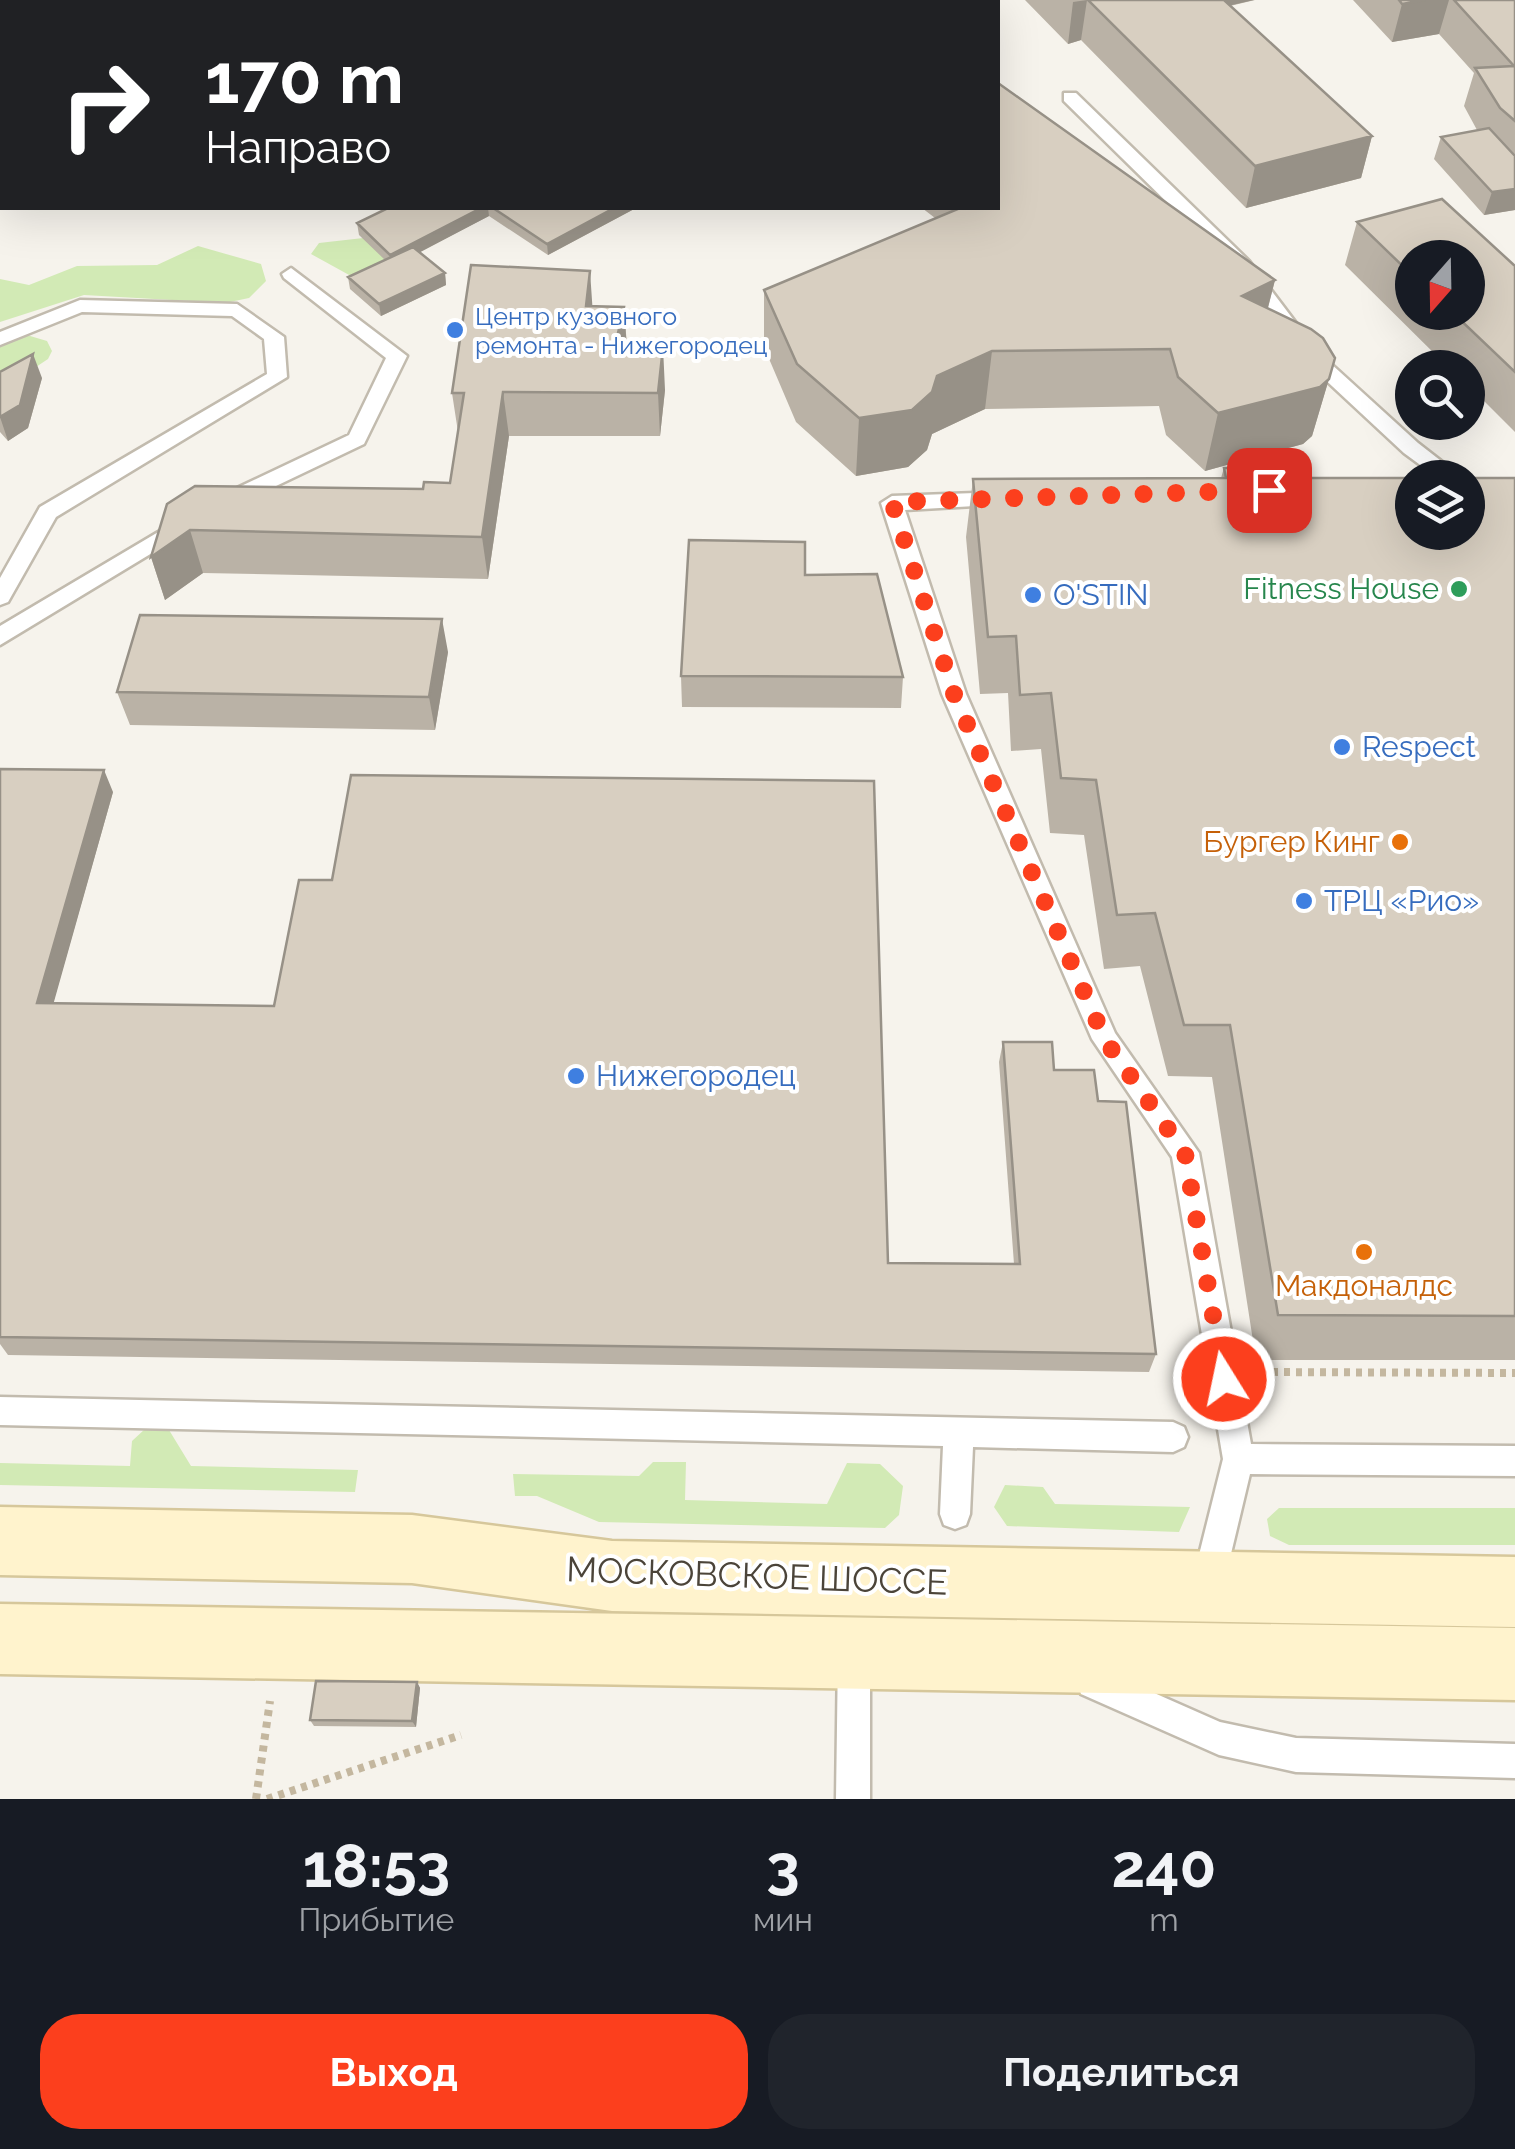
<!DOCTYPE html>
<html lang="ru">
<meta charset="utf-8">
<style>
:root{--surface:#171b24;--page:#20242c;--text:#f1f3f6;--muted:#9ea1a6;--accent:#fc3f1d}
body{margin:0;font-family:Raleway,sans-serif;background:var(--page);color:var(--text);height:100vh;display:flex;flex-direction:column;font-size:38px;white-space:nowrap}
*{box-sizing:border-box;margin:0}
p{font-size:32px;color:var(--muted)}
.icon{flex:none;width:55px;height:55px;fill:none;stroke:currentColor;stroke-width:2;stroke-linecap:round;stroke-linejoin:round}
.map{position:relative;height:1799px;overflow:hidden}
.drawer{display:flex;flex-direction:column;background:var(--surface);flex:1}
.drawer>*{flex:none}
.hud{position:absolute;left:0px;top:0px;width:1000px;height:210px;box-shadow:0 10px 40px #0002;background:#202124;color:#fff;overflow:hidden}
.needle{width:65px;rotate:200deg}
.buttons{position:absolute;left:1395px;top:240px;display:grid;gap:20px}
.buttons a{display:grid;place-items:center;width:90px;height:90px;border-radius:50%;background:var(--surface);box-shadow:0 10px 40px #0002;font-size:50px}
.pin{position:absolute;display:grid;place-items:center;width:85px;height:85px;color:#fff;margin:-42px;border-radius:20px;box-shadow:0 5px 15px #0006}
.me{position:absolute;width:110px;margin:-55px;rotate:350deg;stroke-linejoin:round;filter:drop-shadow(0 0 8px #0008)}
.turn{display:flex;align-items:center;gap:35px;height:210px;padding:0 40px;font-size:45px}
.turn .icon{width:130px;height:130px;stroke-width:2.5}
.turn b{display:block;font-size:70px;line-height:85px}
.eta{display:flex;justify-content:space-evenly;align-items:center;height:170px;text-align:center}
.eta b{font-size:60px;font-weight:700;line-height:70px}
.primary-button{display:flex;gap:20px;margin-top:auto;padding:20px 40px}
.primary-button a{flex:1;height:115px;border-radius:40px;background:var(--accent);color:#fff;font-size:40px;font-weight:700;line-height:115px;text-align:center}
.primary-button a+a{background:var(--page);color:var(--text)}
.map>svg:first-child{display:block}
.green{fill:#d2eab5}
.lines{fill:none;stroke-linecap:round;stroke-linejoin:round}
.lane-casing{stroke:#c2bbae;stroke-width:5}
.secondary-casing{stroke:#d6c79b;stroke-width:5}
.path{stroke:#c4b79f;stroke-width:8;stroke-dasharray:6 6;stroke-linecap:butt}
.lane{fill:#fff;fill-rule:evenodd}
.secondary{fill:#fff3cd;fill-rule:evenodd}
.rail{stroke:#9a9a9a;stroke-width:5;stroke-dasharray:9 9;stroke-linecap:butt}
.wall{fill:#bab2a6;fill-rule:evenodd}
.shaded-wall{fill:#979187}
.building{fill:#d8cfc1;stroke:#979187;stroke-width:2.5}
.route{stroke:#fc3f1d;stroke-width:18;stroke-dasharray:0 32.4}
.shop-dot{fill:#3f7fe0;stroke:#fff;stroke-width:4}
.leisure-dot{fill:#2e9e5b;stroke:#fff;stroke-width:4}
.food-dot{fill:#e8710a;stroke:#fff;stroke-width:4}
.labels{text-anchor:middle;stroke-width:8;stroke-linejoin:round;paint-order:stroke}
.far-shop-label{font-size:25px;fill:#366cbe;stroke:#fff;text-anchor:start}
.leisure-label{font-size:30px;fill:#27864d;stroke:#fff;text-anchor:end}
.shop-label{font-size:30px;fill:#366cbe;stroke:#fff;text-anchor:start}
.food-label{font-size:30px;fill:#c56008;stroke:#fff;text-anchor:end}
.near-street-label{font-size:35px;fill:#4b4439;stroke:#fff}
</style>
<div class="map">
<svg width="1515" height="1799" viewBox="0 0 1515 1799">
<rect width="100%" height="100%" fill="#f6f3ec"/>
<!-- green -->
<path class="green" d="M381,236l28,10 -49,35 -49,-27 8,-11z
M198,246l63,18 5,17 -17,17 -24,5 -141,-8 -84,27v-43l29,6 48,-19 80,-1z
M20,333l27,8 5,10 -4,8 -48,32v-49z
M145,1429l24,1 22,36 167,4 -3,22 -355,-7v-22l130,3 2,-25z
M653,1462h33l-1,38 142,4 20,-41 33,1 23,22 -4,29 -14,13 -286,-6 -62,-26h-22l-2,-22 126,2z
M1005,1485l38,2 12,17 135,3 -11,25 -172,-6 -13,-19z
M1279,1508h236v37h-226l-19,-9 -3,-17z"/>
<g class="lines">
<defs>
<path id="lane" d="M1064,93h12l173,168 69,91 100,91 45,35h-25l-34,-25 -100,-93 -69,-91 -171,-168z
M291,268l116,88 -43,88 -130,62h-14v-10l129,-61 37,-77 -102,-80 -2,-4z
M80,300l157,4 47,33 3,40 -231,140 -48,85 -8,3v-27l40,-71 227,-133 -3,-35 -32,-23 -150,-4 -82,33v-13z
M1003,492l7,2v10l-105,6 61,184 149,339 84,120 52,291 264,2v30l-265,-2 -26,109 -5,11 -11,5 -11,-5 -5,-11 31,-124 -51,-302 -80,-118 -150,-345 -61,-191 11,-7z
M187,515l8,2v10l-195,118v-19z
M0,1397l1173,25 11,5 4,10 -4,10 -11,5 -200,-5 -3,67 -4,11 -11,4 -11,-4 -4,-11 3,-68 -943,-21z
M854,1638l11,5 5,11v145h-34l2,-145 5,-11z
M1093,1666l127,56 76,16 219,6v34l-219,-6 -77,-17 -138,-61 -4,-12 4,-12z"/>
<path id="secondary" d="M0,1507l412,8 200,26 903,16v70l-903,-16 -200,-28 -412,-8z
M0,1604l1515,24v72l-1515,-26z"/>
</defs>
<!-- lane casing -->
<use href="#lane" class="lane-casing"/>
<!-- secondary casing -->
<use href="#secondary" class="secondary-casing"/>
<!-- path -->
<path class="path" d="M1260,1372l255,1
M256,1799l14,-98
M267,1799l194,-64"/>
<!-- lane -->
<use href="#lane" class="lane"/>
<!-- secondary -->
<use href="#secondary" class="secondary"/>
<!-- rail -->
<path class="rail" d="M353,2l7,-2"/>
</g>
<!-- wall -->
<path class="wall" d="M1025,0h230l-25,6 142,130 -11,42 -115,30 -165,-168 -13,4z
M1353,0h162v210l-31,5 -50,-56 7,-22 36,-7 -13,-24 10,-33 -35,-39 -47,8z
M388,208h248l-88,47 -59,-39 -70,36 26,21 1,12 -65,31 -31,-27 -2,-12 37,-17 -26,-25 -2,-12z
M922,208h76l277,72 -7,28 67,50 -23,78 -9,8 -98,27 -39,-36 -7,-29 -174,3 -53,25 -5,16 -19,17 -52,9 -60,-54 -32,-75v-57l171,-72z
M1357,222l158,44v166l-47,-47v-17h-19l-104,-103zM1412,258l56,54h-56z
M592,306l32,1 3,39 38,44 -5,46h-151l-21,143 -285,-6 -38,27 -14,-43 16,-53 256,-15 27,-6 8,-51 -6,-39z
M0,372l42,6 -14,50 -20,13 -8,-9z
M1224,468l77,10h214v882h-259l-44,-283 -44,-1 -28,-110 -36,3 -20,-134 -34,-2 -9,-84 -30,2 -3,-58 -28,1 -14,-157 7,-58 248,-1z
M448,652l-13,78 -305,-5 -13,-33z
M681,676l222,1 -2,31 -219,-1z
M0,769l113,23 -60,211 835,260 126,1 -15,-202 4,-20 51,28 44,31 58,253 -7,18 -1141,-17 -8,-11z
M417,1682l3,6 -4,39 -102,-1 -4,-6z"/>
<!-- shaded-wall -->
<path class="shaded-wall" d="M1087,0l-6,40 -13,4 5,-42z
M1191,0h63l-66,15z
M1425,0h24l-10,34 -47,8 10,-38z
M2,56v24h-2v-23z
M1372,136l-11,42 -115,30 9,-42z
M1515,189v21l-31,5 8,-23z
M481,208h7l1,8 -97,51 -2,-12z
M614,208h22l-88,47 -1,-11z
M590,271l3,44 -7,-9z
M445,273l1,12 -65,31 -2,-12z
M1275,280l-15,58 -18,-42z
M624,307l3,43 -12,-4z
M663,347l2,43 -5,46 -2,-43z
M992,351l-7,58 -53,25 -5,16 -19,17 -52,9 3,-58 78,-42z
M33,354l9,24 -14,50 -20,13 -8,-24z
M1329,379l-17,57 -9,8 -98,27 13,-58z
M503,392l6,44 -21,143 -6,-42z
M190,530l13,43 -38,27 -14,-43z
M442,619l6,33 -13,78 -6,-33z
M104,770l9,22 -65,231 -11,-20z
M417,1682l3,6 -4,39 -4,-6z"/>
<!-- building -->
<path class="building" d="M1088,0h136l148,136 -117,30z
M1399,0h26l-23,4z
M1454,0h61v121l-15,-13 -25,-40 39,-2z
M0,14h2v42l-2,1z
M998,83l277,197 -33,16 69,33 12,9 12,20 -6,21 -9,8 -102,26 -40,-36 -8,-28 -178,2 -55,25 -5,16 -20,18 -53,8 -62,-54 -33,-74 196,-82h38z
M1489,128l26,28v33l-23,3 -51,-55z
M1442,199l73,67v106l-63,-60h16v-54h-56v17l-55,-53z
M388,208h93l-91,47 -33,-32z
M493,208h121l-67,36z
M413,247l32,26 -66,31 -31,-27z
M471,265l119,6 -4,35 38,1 -9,39 48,1 -5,46 -155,-1 -21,145 -292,-7 -39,27 16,-53 28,-18 228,3 1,-7 26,1 14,-90h-12z
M33,354l-13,51 -20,12v-45z
M1224,468h74l3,10h111v54h56v-54h47v838l-237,-1 -48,-290h-46l-29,-112 -38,2 -21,-135 -35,-2 -10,-85 -31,2 -4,-59 -28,1 -15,-158 253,-1z
M689,540l116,2v33l72,-1 26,103 -222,-1z
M140,615l302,4 -13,78 -312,-5z
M0,769l104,1 -67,233 237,3 25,-126h33l19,-105 523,6 14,482 132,1 -17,-222h49l2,28h40l4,31 28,1 30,252 -1156,-17z
M316,1681l101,1 -5,39 -102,-1z"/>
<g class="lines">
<!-- route -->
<path class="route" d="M1224,1379l-39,-226 -80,-113 -151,-346 -62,-192 377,-12"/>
</g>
<!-- markers -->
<g class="shop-dot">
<circle cx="455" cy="330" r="10"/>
<circle cx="1033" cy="595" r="10"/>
<circle cx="1342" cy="747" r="10"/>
<circle cx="1304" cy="901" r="10"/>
<circle cx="576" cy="1076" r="10"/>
</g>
<circle class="leisure-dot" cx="1459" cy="589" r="10"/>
<g class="food-dot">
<circle cx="1400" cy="842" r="10"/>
<circle cx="1364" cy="1252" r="10"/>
</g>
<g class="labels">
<!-- far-shop labels -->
<g class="far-shop-label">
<text x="475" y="325">Центр кузовного<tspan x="475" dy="29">ремонта - Нижегородец</tspan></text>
</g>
<!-- leisure labels -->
<g class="leisure-label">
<text x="1439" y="599">Fitness House</text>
</g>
<!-- shop labels -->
<g class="shop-label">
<text x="1053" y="605">O'STIN</text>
<text x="1362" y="757">Respect</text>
<text x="1324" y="911">ТРЦ «Рио»</text>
<text x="596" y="1086">Нижегородец</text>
</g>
<!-- food labels -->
<g class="food-label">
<text x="1380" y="852">Бургер Кинг</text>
<text x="1364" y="1296" text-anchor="middle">Макдоналдс</text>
</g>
<!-- near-street labels -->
<g class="near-street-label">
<text transform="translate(757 1576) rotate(2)" y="12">МОСКОВСКОЕ ШОССЕ</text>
</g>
</g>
</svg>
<div class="buttons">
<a><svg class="needle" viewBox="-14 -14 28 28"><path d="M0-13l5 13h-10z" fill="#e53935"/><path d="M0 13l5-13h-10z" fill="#9ea1a6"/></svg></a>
<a><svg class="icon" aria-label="search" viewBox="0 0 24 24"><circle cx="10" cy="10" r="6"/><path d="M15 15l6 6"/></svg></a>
<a><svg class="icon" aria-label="layers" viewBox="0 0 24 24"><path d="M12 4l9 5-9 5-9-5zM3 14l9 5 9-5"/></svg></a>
</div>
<div class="pin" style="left:1269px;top:490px;background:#d93025"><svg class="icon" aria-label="arrive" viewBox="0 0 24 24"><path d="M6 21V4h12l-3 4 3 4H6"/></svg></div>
<svg class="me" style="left:1224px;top:1379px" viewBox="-20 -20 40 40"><circle r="17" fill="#fc3f1d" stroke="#fff" stroke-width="3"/><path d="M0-11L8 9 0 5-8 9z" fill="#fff"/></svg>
<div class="hud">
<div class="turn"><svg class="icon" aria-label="right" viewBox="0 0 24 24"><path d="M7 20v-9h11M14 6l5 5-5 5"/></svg><div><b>170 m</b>Направо</div></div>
</div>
</div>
<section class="drawer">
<div class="eta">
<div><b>18:53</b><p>Прибытие</p></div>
<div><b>3</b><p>мин</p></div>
<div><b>240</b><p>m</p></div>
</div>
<div class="primary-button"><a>Выход</a><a>Поделиться</a></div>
</section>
